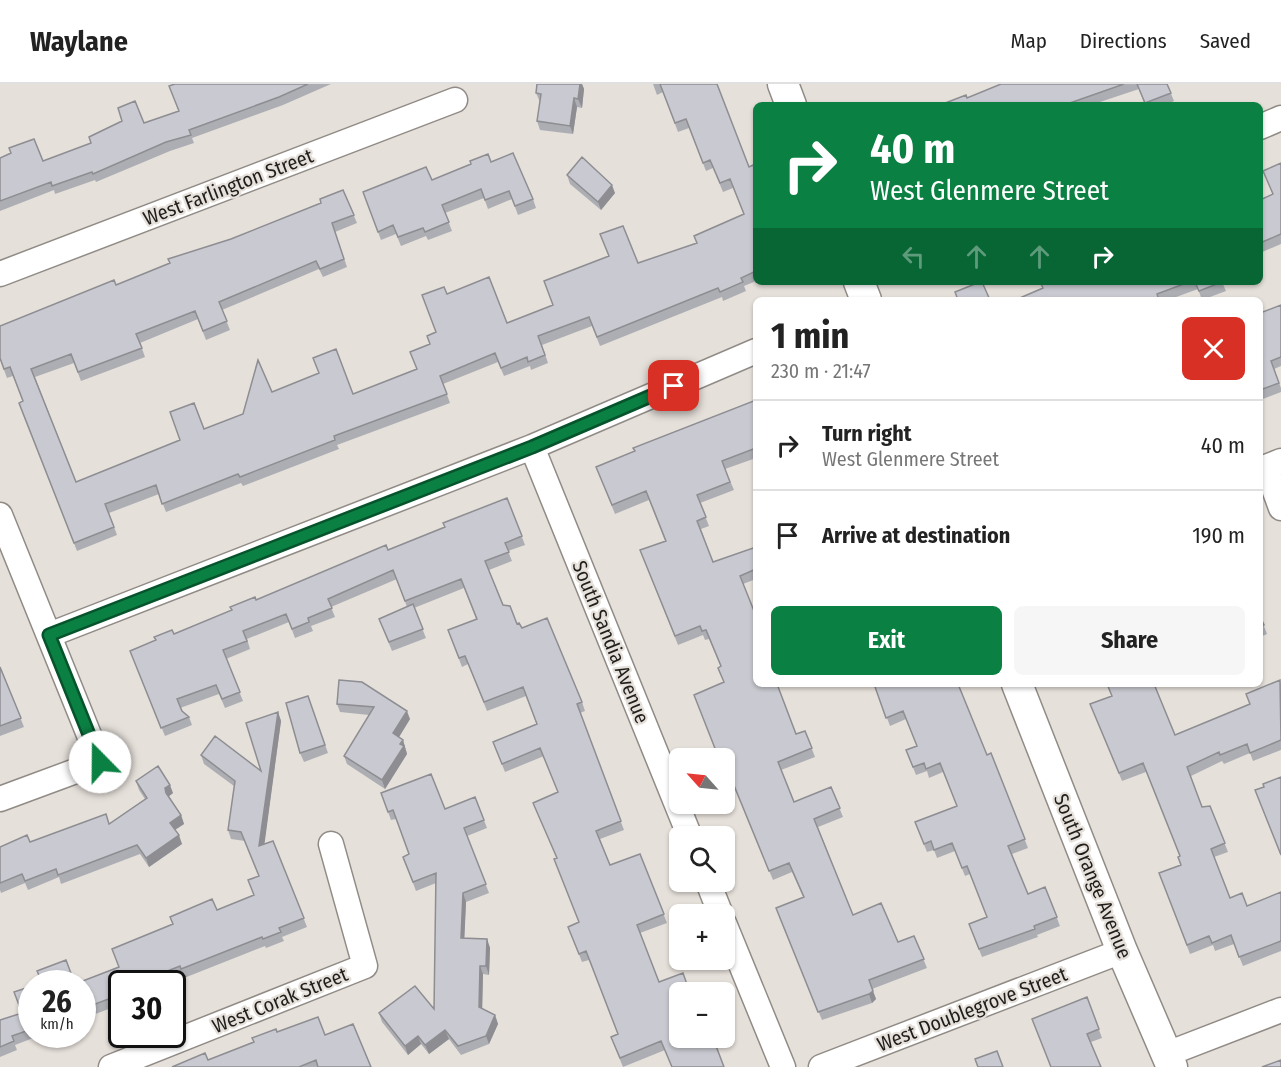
<!DOCTYPE html>
<meta charset="utf-8">
<style>
:root{--surface:#fff;--page:#f6f6f6;--text:#222;--muted:#767676;--line:#e0e0e0;--accent:#0b8043}
body{margin:0;font-family:"Fira Sans Condensed",sans-serif;background:var(--page);color:var(--text);height:100vh;display:flex;flex-direction:column;font-size:22px;white-space:nowrap}
*{box-sizing:border-box;margin:0}
p{font-size:20px;color:var(--muted)}
.icon{flex:none;width:33px;height:33px;fill:none;stroke:currentColor;stroke-width:2;stroke-linecap:round;stroke-linejoin:round}
.map{position:relative;flex:1;overflow:hidden}
.side{position:absolute;left:753px;top:213px;width:510px;height:390px;display:flex;flex-direction:column;background:var(--surface);border-radius:9px;box-shadow:0 2px 4px #0004}
.side>*{flex:none}
.top-card{position:absolute;left:753px;top:18px;width:510px;height:183px;border-radius:9px;box-shadow:0 2px 4px #0004;background:#0b8043;color:#fff;overflow:hidden}
.needle{width:39px;rotate:297deg}
.buttons{position:absolute;left:669px;top:664px;display:grid;gap:12px}
.buttons a{display:grid;place-items:center;width:66px;height:66px;border-radius:9px;background:var(--surface);box-shadow:0 2px 4px #0004;font-size:30px}
.speed{position:absolute;left:18px;top:886px;display:flex;gap:12px;font-size:30px;font-weight:700;text-align:center}
.speed>*{display:grid;place-content:center;width:78px;height:78px;border-radius:50%;background:var(--surface);box-shadow:0 2px 4px #0004;line-height:1}
.speed small{font-size:15px;font-weight:400}
.speed .limit{border:3px solid #111;border-radius:9px;background:#fff;color:#111}
.pin{position:absolute;display:grid;place-items:center;width:51px;height:51px;color:#fff;margin:-26px;border-radius:12px;box-shadow:0 3px 9px #0006}
.me{position:absolute;width:66px;margin:-33px;rotate:338deg;stroke-linejoin:round;filter:drop-shadow(0 0 4px #0008)}
.turn{display:flex;align-items:center;gap:21px;height:126px;padding:0 18px;font-size:27px}
.turn .icon{width:78px;height:78px;stroke-width:2.5}
.turn b{display:block;font-size:42px;line-height:51px}
.lanes{display:flex;align-items:center;height:57px;padding:0 18px;background:#0003;justify-content:center;gap:30px;direction:ltr}
.lanes .off{opacity:.35}
.round{display:grid;place-items:center;flex:none;width:63px;height:63px;border-radius:9px;background:var(--page)}
.summary{display:flex;align-items:center;justify-content:space-between;height:102px;padding:0 18px}
h1{font-size:36px;font-weight:700;line-height:45px}
.primary-button{display:flex;gap:12px;margin-top:auto;padding:12px 18px}
.primary-button a{flex:1;height:69px;border-radius:9px;background:var(--accent);color:#fff;font-size:24px;font-weight:700;line-height:69px;text-align:center}
.primary-button a+a{background:var(--page);color:var(--text)}
ul{padding:0;list-style:none}
li{display:flex;align-items:center;gap:18px;height:90px;padding:0 18px;border-top:2px solid var(--line)}
li div{flex:1}
li b{display:block;font-size:22px}
li em{font-style:normal}
header{display:flex;align-items:center;gap:36px;box-sizing:border-box;height:84px;padding:0 30px;background:var(--surface);border-bottom:2px solid var(--line)}
header strong{font-size:28px}
nav{display:flex;gap:33px;margin-inline-start:auto;font-size:21px}
.map>svg:first-child{display:block}
.lines{fill:none;stroke-linecap:round;stroke-linejoin:round}
.minor-casing{stroke:#918b86;stroke-width:27}
.tertiary-casing{stroke:#918b86;stroke-width:33}
.minor{stroke:#fff;stroke-width:24}
.tertiary{stroke:#fff;stroke-width:30}
.wall{fill:#adaeb4}
.shaded-wall{fill:#8d8d92}
.building{fill:#c9cad1;stroke:#8d8d92;stroke-width:1.5}
.route-casing{stroke:#07532c;stroke-width:15}
.route{stroke:#0b8043;stroke-width:10}
.labels{text-anchor:middle;stroke-width:4.5;stroke-linejoin:round;paint-order:stroke}
.street-label{font-size:20px;fill:#201e1c;stroke:#e6e0da}
</style>
<header>
<strong>Waylane</strong>
<nav><a>Map</a><a>Directions</a><a>Saved</a></nav>
</header>
<div class="map">
<svg width="1281" height="983" viewBox="0 0 1281 983">
<rect width="100%" height="100%" fill="#e6e0da"/>
<g class="lines">
<defs>
<path id="minor" d="M1260,43l21,-9
M0,190l455,-174
M532,363l158,390
M1281,377l-15,6 15,41
M0,431l100,247 -100,37
M49,551l483,-188 224,-96
M708,798l13,33
M724,839l59,144
M1167,970l114,-44
M111,983l254,-101 -34,-122
M821,983l301,-116"/>
<path id="tertiary" d="M783,0l8,21
M859,198l7,18
M1017,600l105,267 50,116"/>
</defs>
<!-- minor casing -->
<use href="#minor" class="minor-casing"/>
<!-- tertiary casing -->
<use href="#tertiary" class="tertiary-casing"/>
<!-- minor -->
<use href="#minor" class="minor"/>
<!-- tertiary -->
<use href="#tertiary" class="tertiary"/>
</g>
<!-- wall -->
<path class="wall" d="M175,0h156l-48,21 -91,33 2,5 -24,8 -74,31 -1,-2 -40,14 -1,-4 -54,21v-53l43,3 135,-50z
M537,0h45l2,5 -2,19 -5,-1 -4,27 -33,-4 -3,-9 3,-19 -4,-9z
M653,0h64l32,83 7,5v109l-12,5 2,5 -23,10 -1,-4 -122,49 -8,-20 -50,19 6,18 -17,7 -1,-4 -26,10 -6,-14 -55,22 7,19 -113,42 2,4 -96,37 -2,-3 -75,29 -7,-18 -50,19 8,22 -40,16 -55,-139 1,-11 -10,-25 -6,2 -7,-19 116,-74 205,-82 22,-13 14,33 -22,9 12,35 -24,10 -4,-8 -97,41 8,20 -24,10 -8,-21 -58,24 5,14 -64,24 -7,-18 -39,14 41,105 167,-68 29,-22 81,2 63,-25 20,-37 11,-38 60,29 46,-18 85,-42 59,-19 47,-29 -11,-27 -10,4 -10,-24 -7,3 -17,-43 -11,4 -15,-40 -6,3z
M1001,0h166l7,17 -9,4h-20l-6,-16 -48,16h-151l27,-7z
M491,78l42,37 3,9 -18,7 -6,-16 -24,10 -4,-11 -39,15 7,18 -24,9 -2,-4 -25,10 -5,-12 -15,6 -18,-48 69,-12z
M1281,79v81l-21,9v-53l12,-6z
M567,91l48,18 -14,17 -31,-26z
M1076,198h146l4,9 -24,9 -4,-11 -30,11h-153z
M1281,221v61l-7,3 7,19v4l-21,8v-87z
M756,316v58l-31,11 9,21 -34,13 9,23 -8,3 12,33 43,-15v32l-13,5 13,100 40,50 9,-3 10,26 -34,13 13,32 37,-15 12,30 -25,10 35,88 45,27 16,-6 13,32 -55,21 4,10 -4,4 -50,17 -43,-103 24,-20 -11,-25 -19,8 -49,-117v-4h-5l-25,-64 30,-12 -3,-16 -12,-28 -4,1 -2,-5 -25,10 -38,-95 25,-9 -16,-41 -34,14 -19,-47z
M507,414l18,47 -17,6 4,10 -23,9 14,35 14,19 5,4 60,74 3,9 -5,2 44,117 -24,9 10,26 30,-11 27,69 -27,10 25,117 -42,17 -9,-22 4,-11 -29,-74 -7,2 -14,-35 11,-5 -22,-64 -24,-55 25,-11 -14,-36 -39,16 -12,-30 44,-17 -11,-29 -39,15 -19,-47 -6,3 -14,-37 28,-11 -12,-31 -50,20 12,30 -34,13 -13,-32 28,-12 -10,-28 -66,28 4,10 -24,9 2,5 -18,7 -6,-16 -42,17 3,10 -24,10 17,42 -18,7 -6,-14 -39,14 2,3 7,6 3,8 -27,11 -35,-85 315,-124z
M1260,532l7,18 -7,3z
M0,583l24,60 -24,9z
M339,596l71,39 -11,18 4,3 4,14 -22,35 -38,-25 -3,-8 25,-41 -29,-3 -3,-8z
M1281,598v68l-28,11 -3,-8 -26,11 -2,-3 -31,15 11,31 8,-1 18,46 -14,5 16,41 17,8 34,-14v59l-38,15 -9,-22 -19,7 -2,-6 -23,9 -31,-81 22,-8 -1,-9 -34,-84 -24,9 -28,-68 81,22 75,-31z
M874,600l113,71 4,-2 37,95 -16,6 16,40 17,-7 15,39 -23,9 1,2 -56,20 -13,-33 18,-7 -17,-43 -5,2 -10,-25 -18,7 -3,-8 -7,2 -12,-30 42,-16 -14,-34 -14,6 -2,-7 -11,4 -10,-25 11,-4 -11,-27 -16,7z
M308,612l20,57 -24,9 -4,-9z
M278,628l3,9 -17,123 9,-3 34,86 -25,10 2,4 -18,7 -1,-2 -81,32 -1,-4 -24,10h-37v20l-40,15v-35h-7l44,-17 98,-57 37,-14 5,-20 -14,-35 -14,-2 -3,-9 6,-44 -30,-22 -3,-9 60,16z
M136,697l37,12 -4,3 12,19 3,9 -9,6 7,14 -33,23 -9,-13 -79,30 -2,-7 -31,13 -3,-7 -24,10 -1,-3v-43l30,-5 79,-18 36,-25 -6,-9z
M381,709l64,16 30,-12 12,31 -20,8 22,57 -23,9 -2,36 23,1 3,9 -1,27 -6,-1 -1,35 13,6 3,9 -9,20 -28,11 -12,-16 -20,15 -8,-10 -13,11 -26,-33 -3,-9 55,-4 2,-126 -20,8 -13,-34 6,-3 -13,-35 -5,1z
M32,902v49h9l-26,10 2,5 -17,7v-37l22,-7z
M1087,913l15,41 -11,4 -40,25z
M277,948l48,3 46,32h-199l36,-7z"/>
<!-- shaded-wall -->
<path class="shaded-wall" d="M580,0h2l2,5 -2,19 -4,-9z
M574,14l3,9 -4,27 -3,-8z
M612,101l3,8 -14,17 -3,-8z
M407,627l3,8 -14,23 -3,-9z
M278,628l3,9 -18,134 -4,-9z
M403,656l4,14 -22,35 -3,-9z
M170,701l3,8 -5,4 -3,-9z
M181,731l3,9 -11,7 -3,-8z
M179,751l3,9 -33,23 -3,-9z
M463,809l3,9 -2,45 -3,-9z
M487,855l3,9 -1,27 -3,-9z
M480,882l3,8 -1,42 -3,-9z
M873,907l3,8 -4,4 -3,-9z
M495,931l3,9 -9,20 -3,-8z
M445,946l4,9 -20,15 -4,-9z
M418,952l3,8 -13,11 -3,-9z"/>
<!-- building -->
<path class="building" d="M175,0h133l-29,13 -90,33 2,5 -25,7 -73,32 -1,-2 -40,14 -1,-4 -51,19v-43l11,-5 -2,-5 25,-9 9,22 48,-18 -2,-6 33,-16 -4,-13 17,-7 9,22 35,-12 -10,-25z
M537,0h43l-2,15 -4,-1 -4,28 -33,-5 4,-27 -5,-1z
M660,0h57l32,83 4,-2 3,7v99l-15,7 2,4 -23,10 -2,-4 -121,49 -8,-20 -51,19 7,19 -17,7 -1,-5 -26,11 -6,-15 -55,23 7,18 -113,42 1,4 -95,37 -2,-3 -76,30 -6,-19 -51,19 9,23 -40,16 -55,-140 4,-2 -13,-34 -6,2 -4,-11v-32l114,-46 2,5 54,-22 -2,-4 63,-20 90,-36 -1,-4 23,-9 11,25 -22,8 12,36 -24,10 -4,-8 -97,41 8,19 -24,10 -8,-20 -59,23 6,14 -64,24 -7,-18 -40,15 45,113 104,-42 -10,-28 24,-9 10,26 39,-15 15,-54 14,32 47,-19 -6,-15 23,-9 17,45 64,-25 -7,-17 20,-8 -3,-8 9,-4 -14,-37 22,-8 3,7 42,-17 18,46 46,-18 -9,-24 65,-25 -9,-22 23,-8 15,37 59,-20 -3,-7 50,-22 -14,-35 -10,4 -10,-23 -7,3 -17,-44 -11,4z
M1001,0h123l-54,19 1,2h-131l26,-10 1,3z
M1137,0h30l4,9 -26,10z
M513,69l20,46 -18,7 -6,-15 -24,9 -4,-11 -39,16 7,17 -24,10 -2,-4 -25,9 -5,-12 -15,7 -15,-40 63,-25 6,13 39,-16 -1,-3 18,-7 3,8z
M582,73l30,28 -14,17 -31,-27z
M1281,79v71l-21,9v-43l13,-6 -10,-23z
M980,198h2l8,18h-32l-3,-8z
M1040,198h31l1,2 4,-2h113l-32,12 2,6h-144l28,-12z
M1195,198h27l-23,9z
M1281,221v52l-10,4 8,22 -19,7v-77z
M756,316v48l-34,13 8,21 -33,13 9,22 -9,4 16,41 43,-15v22l-16,7 16,40v68h21l19,50 9,-3 7,17 -34,14 16,40 37,-15 9,21 -26,11 39,96 28,-12 17,39 16,-6 10,23 -55,21 4,11 -4,3 -51,18 -42,-104 28,-11 -15,-34 -20,8 -45,-110v-2l-2,-5 -4,2 -24,-61 30,-13 -6,-14 3,-2 -15,-36 -4,1 -2,-5 -25,10 -35,-86 26,-9 -20,-50 -34,14 -16,-38 39,-16 -2,-3z
M507,414l15,38 -17,7 4,9 -24,9 18,44 7,1 7,18 2,-1 3,5 25,-10 35,84 -5,2 44,117 -25,10 14,34 30,-11 24,60 -27,11 22,57 24,-9 7,20h-10v45h33l11,29h-52l-11,-26 -41,17 -9,-21 7,-3 -32,-83 -7,3 -11,-27 11,-5 -25,-63 3,-1 -24,-55 25,-11 -18,-44 -38,16 -9,-22 44,-18 -14,-37 -39,15 -19,-46 -6,2 -11,-28 29,-11 -16,-40 -56,22 -12,-31 -65,29 4,9 -24,10 1,4 -17,7 -6,-15 -43,17 4,10 -24,9 17,42 -18,7 -6,-14 -39,14 5,12 7,6 -28,11 -31,-77 26,-11 -2,-3 18,-7 2,4 58,-24 -2,-3 25,-10 1,3 130,-55 2,5 57,-23 -2,-4z
M413,520l10,25 -34,13 -10,-23z
M1260,532l4,9 -4,2z
M0,583l21,51 -21,8z
M339,596l23,2 45,29 -14,22 10,7 -3,4 4,2 -22,34 -38,-24 30,-49 -37,-3z
M1280,596l1,60 -31,13 -3,-9 -27,11 -1,-3 -32,15 15,40 8,-1 15,37 -14,6 19,49 12,-5 5,13 34,-14v49l-42,16 -8,-22 -19,8 -3,-7 -22,9 -28,-72 22,-8 -3,-8 2,-1 -37,-93 -24,10 -29,-69 22,-8 -5,-12h47l21,51 75,-31 -4,-10z
M874,600h84l29,71 4,-2 34,86 -17,7 20,48 17,-7 12,30 -23,9 1,3 -56,20 -10,-25 18,-7 -20,-51 -5,2 -10,-25 -18,7 -3,-9 -7,3 -9,-22 42,-16 -17,-43 -14,6 -2,-6 -11,4 -7,-17 11,-4 -14,-35 -17,7z
M308,612l17,49 -25,8 -14,-50z
M278,628l-19,134 14,-5 31,77 -25,10 2,4 -18,7 -1,-2 -81,32 -1,-3 -45,18h-13v10l-40,15v-25h-46l6,-2 -5,-11 29,-11 9,24 44,-17 -7,-18 61,-25 -3,-7 42,-18 5,11 37,-15 -6,-15 11,-4 -18,-44 -13,-2 7,-49 -34,-26 14,-19 46,35 -15,-48z
M158,682l12,19 -5,3 1,5 15,22 -11,8 9,12 -33,23 -9,-13 -79,30 -2,-6 -31,12 -3,-7 -22,9v-36l27,-12 3,7 76,-28 3,10 38,-26 -11,-17z
M431,690l14,35 30,-12 9,23 -20,8 22,56 -23,9 -2,45 26,1 -1,27h-6l-1,41 16,8 -9,21 -28,10 -13,-16 -20,15 -7,-9 -13,10 -26,-33 36,-27 19,23 2,-136 -23,9 -10,-25 6,-3 -16,-44 -5,2 -7,-19z
M1281,693v78l-26,-65 9,-3 -1,-3z
M32,902v43l-20,7 2,5 -14,6v-27l22,-7 -8,-21z
M1087,913l12,32 -12,5 14,33h-50l-19,-48z
M318,933l7,18 28,-11 18,43h-53l-2,-7 -17,7h-127l33,-14 3,7 46,-18 -2,-4 24,-9 1,3z
M997,967l6,16h-25l-3,-8z
M1281,976v7h-19z"/>
<g class="lines">
<defs>
<path id="route" d="M100,678l-51,-127 483,-188 142,-61"/>
</defs>
<!-- route casing -->
<use href="#route" class="route-casing"/>
<!-- route -->
<use href="#route" class="route"/>
</g>
<g class="labels">
<!-- street labels -->
<g class="street-label">
<text transform="translate(228 103) rotate(-21)" y="7">West Farlington Street</text>
<text transform="translate(611 558) rotate(68)" y="7">South Sandia Avenue</text>
<text transform="translate(1093 792) rotate(68)" y="7">South Orange Avenue</text>
<text transform="translate(280 916) rotate(-22)" y="7">West Corak Street</text>
<text transform="translate(972 925) rotate(-21)" y="7">West Doublegrove Street</text>
</g>
</g>
</svg>
<div class="buttons">
<a><svg class="needle" viewBox="-14 -14 28 28"><path d="M0-13l5 13h-10z" fill="#e53935"/><path d="M0 13l5-13h-10z" fill="#767676"/></svg></a>
<a><svg class="icon" aria-label="search" viewBox="0 0 24 24"><circle cx="10" cy="10" r="6"/><path d="M15 15l6 6"/></svg></a>
<a>+</a>
<a>−</a>
</div>
<div class="speed"><div>26<small>km/h</small></div><div class="limit">30</div></div>
<div class="pin" style="left:674px;top:302px;background:#d93025"><svg class="icon" aria-label="arrive" viewBox="0 0 24 24"><path d="M6 21V4h12l-3 4 3 4H6"/></svg></div>
<svg class="me" style="left:100px;top:678px" viewBox="-20 -20 40 40"><circle r="19" fill="#fff"/><path d="M0-13L10 11 0 6-10 11z" fill="#0b8043"/></svg>
<div class="top-card">
<div class="turn"><svg class="icon" aria-label="right" viewBox="0 0 24 24"><path d="M7 20v-9h11M14 6l5 5-5 5"/></svg><div><b>40 m</b>West Glenmere Street</div></div>
<div class="lanes"><svg class="icon off" aria-label="left" viewBox="0 0 24 24"><path d="M17 20v-9H6M10 6l-5 5 5 5"/></svg><svg class="icon off" aria-label="ahead" viewBox="0 0 24 24"><path d="M12 20V5M6 11l6-6 6 6"/></svg><svg class="icon off" aria-label="ahead" viewBox="0 0 24 24"><path d="M12 20V5M6 11l6-6 6 6"/></svg><svg class="icon" aria-label="right" viewBox="0 0 24 24"><path d="M7 20v-9h11M14 6l5 5-5 5"/></svg></div>
</div>
<section class="side">
<div class="summary"><div><h1>1 min</h1><p>230 m · 21:47</p></div><a class="round" style="background:#d93025;color:#fff"><svg class="icon" aria-label="close" viewBox="0 0 24 24"><path d="M6 6l12 12M18 6L6 18"/></svg></a></div>
<ul>
<li><svg class="icon" aria-label="right" viewBox="0 0 24 24"><path d="M7 20v-9h11M14 6l5 5-5 5"/></svg><div><b>Turn right</b><p>West Glenmere Street</p></div><em>40 m</em></li>
<li><svg class="icon" aria-label="arrive" viewBox="0 0 24 24"><path d="M6 21V4h12l-3 4 3 4H6"/></svg><div><b>Arrive at destination</b></div><em>190 m</em></li>
</ul>
<div class="primary-button"><a>Exit</a><a>Share</a></div>
</section>
</div>
